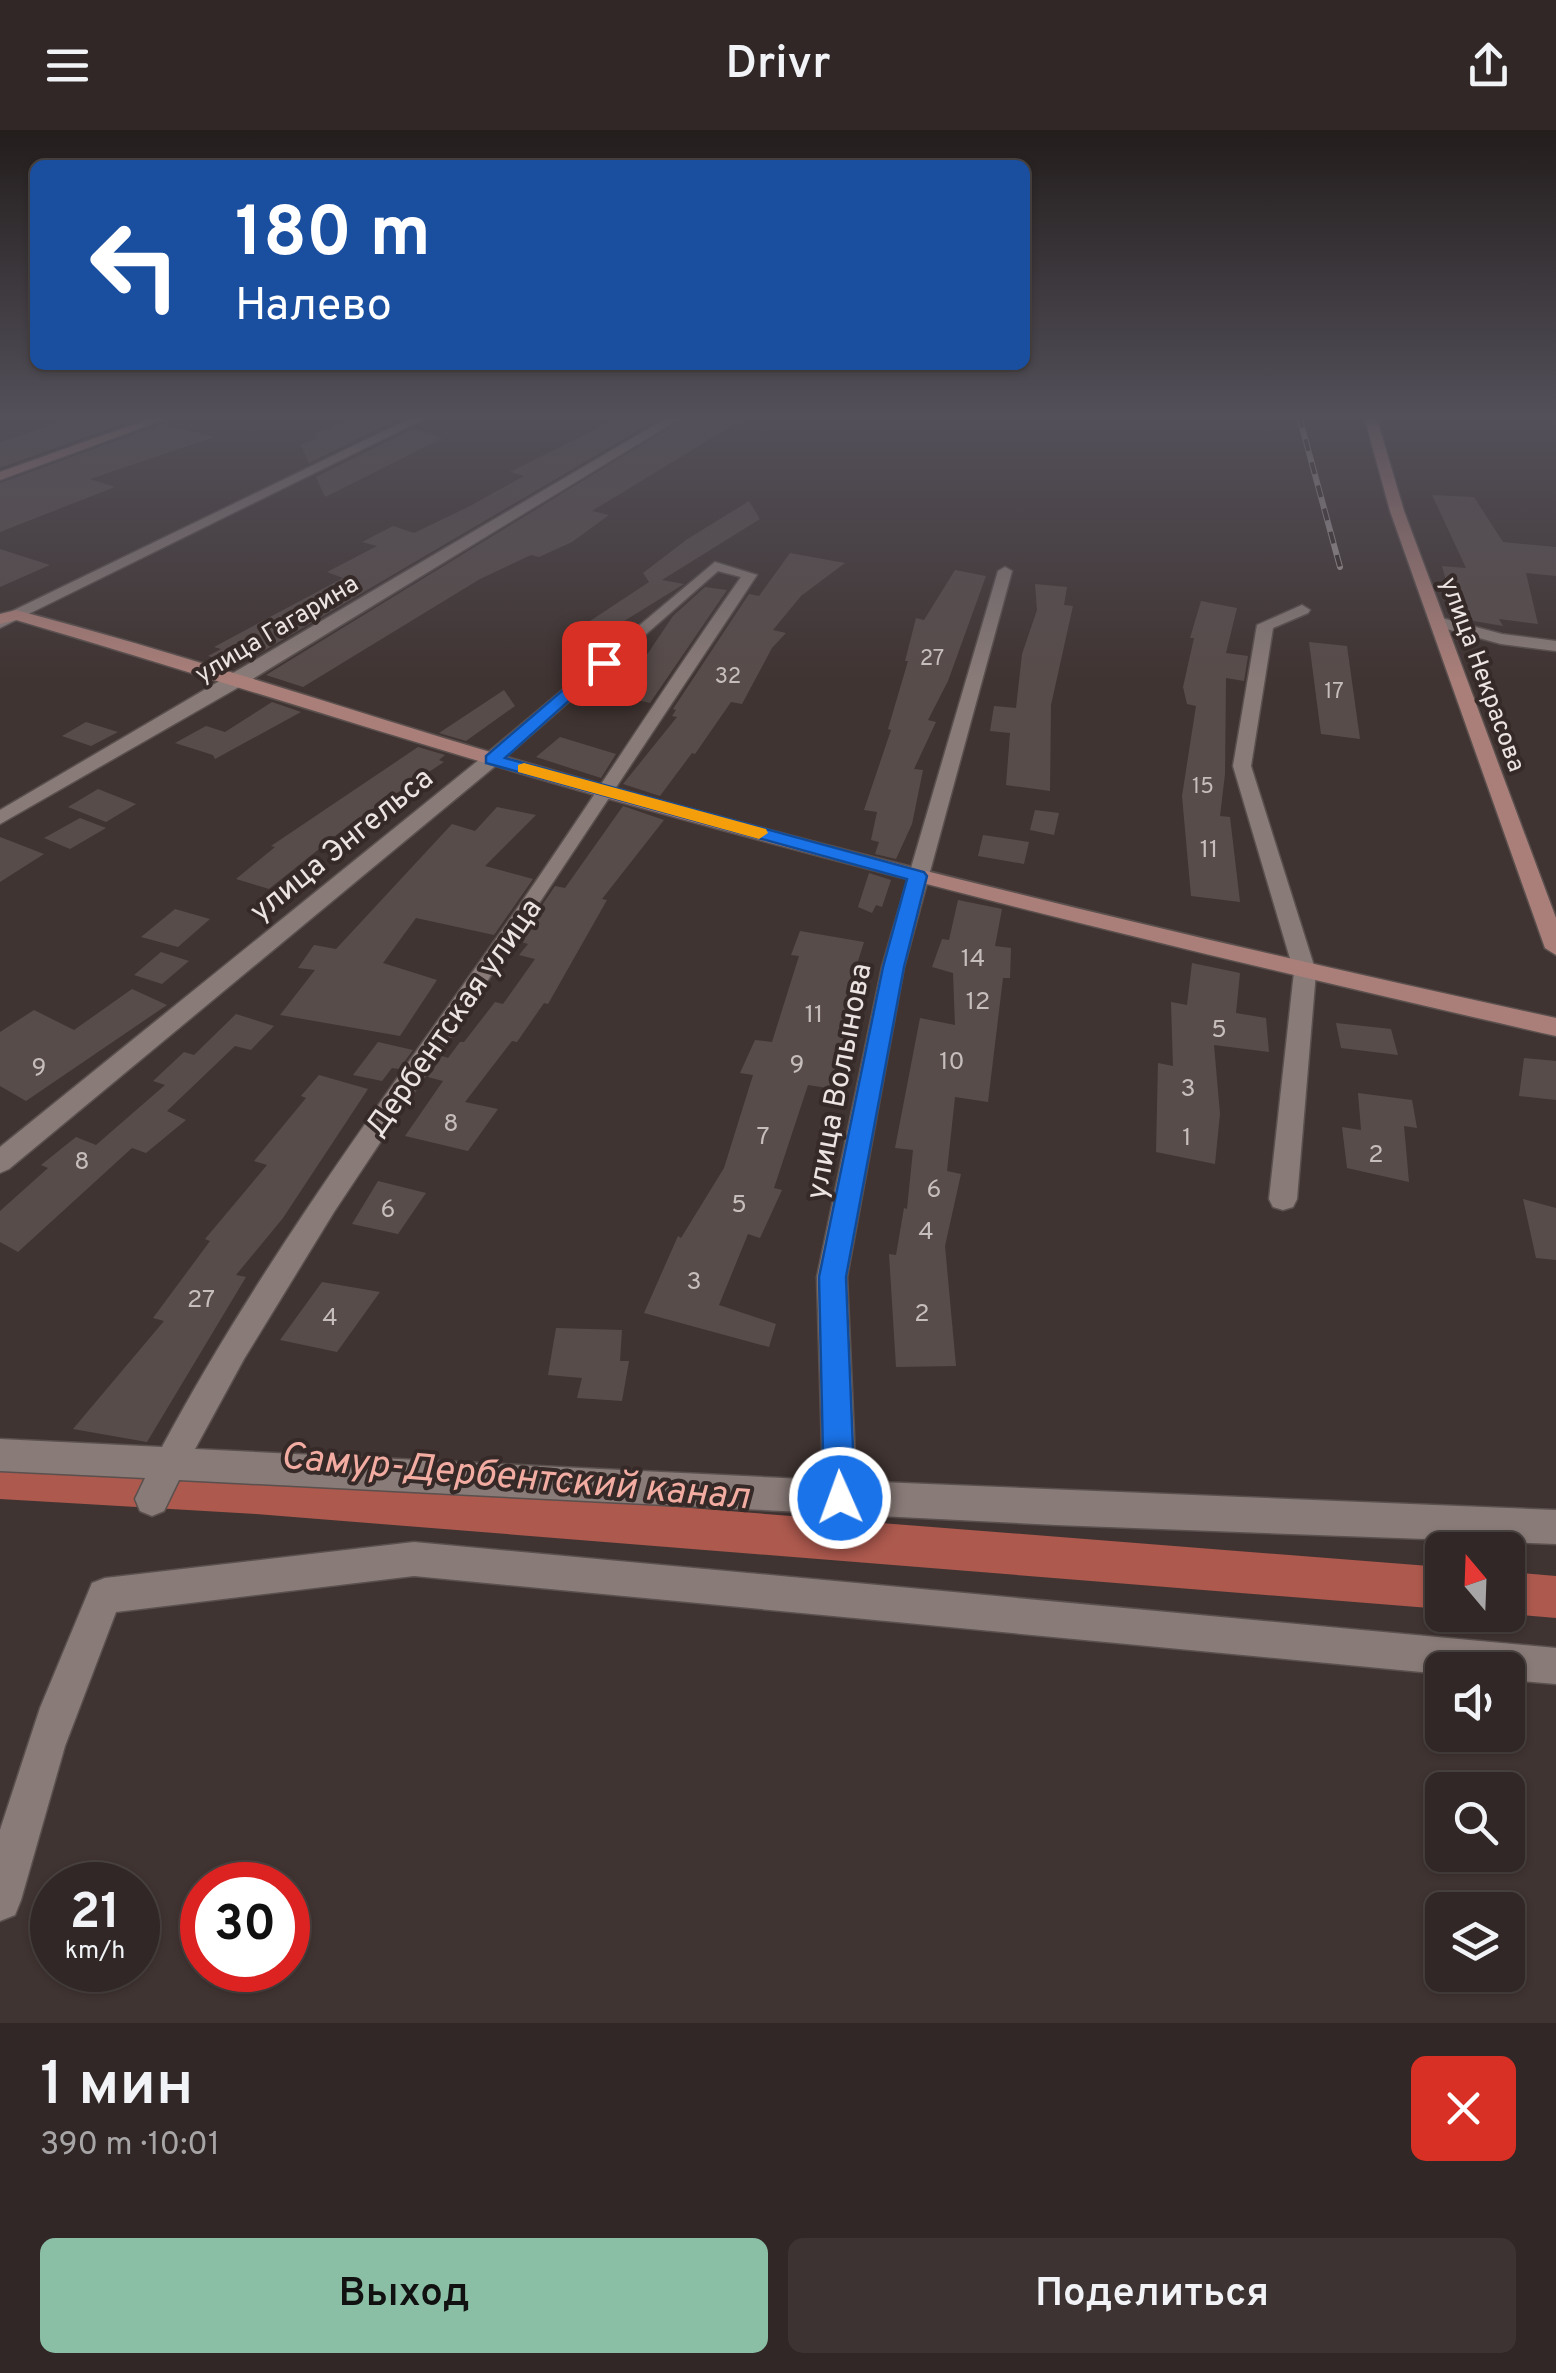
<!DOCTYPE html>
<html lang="ru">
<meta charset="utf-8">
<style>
:root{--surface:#302726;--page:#3c3332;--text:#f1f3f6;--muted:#a8a5a7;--line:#4b4443;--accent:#8abfa5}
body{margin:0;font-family:Overpass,sans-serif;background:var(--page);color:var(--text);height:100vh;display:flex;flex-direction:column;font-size:38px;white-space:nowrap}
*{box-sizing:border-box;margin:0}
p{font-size:32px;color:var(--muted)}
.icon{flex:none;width:55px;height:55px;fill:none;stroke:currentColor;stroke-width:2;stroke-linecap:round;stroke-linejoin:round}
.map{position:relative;height:1893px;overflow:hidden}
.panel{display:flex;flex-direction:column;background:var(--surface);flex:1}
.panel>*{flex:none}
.banner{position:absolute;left:30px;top:30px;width:1000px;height:210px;border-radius:15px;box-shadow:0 2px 8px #0004,0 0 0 2px var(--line);background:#1a4fa0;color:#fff;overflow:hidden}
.needle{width:65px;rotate:341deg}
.buttons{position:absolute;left:1425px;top:1402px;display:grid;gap:20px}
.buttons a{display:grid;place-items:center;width:100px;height:100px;border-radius:15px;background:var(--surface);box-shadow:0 2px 8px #0004,0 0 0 2px var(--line);font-size:50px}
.speed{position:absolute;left:30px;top:1732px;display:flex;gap:20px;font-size:50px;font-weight:700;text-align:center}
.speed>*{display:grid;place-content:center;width:130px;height:130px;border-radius:50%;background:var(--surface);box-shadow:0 2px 8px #0004,0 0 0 2px var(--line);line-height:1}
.speed small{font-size:25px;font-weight:400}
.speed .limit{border:15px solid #d22;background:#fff;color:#111}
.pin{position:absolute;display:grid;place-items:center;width:85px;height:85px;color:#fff;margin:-42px;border-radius:20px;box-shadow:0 5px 15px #0006}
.me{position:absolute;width:110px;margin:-55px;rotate:358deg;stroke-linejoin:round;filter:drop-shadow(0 0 8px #0008)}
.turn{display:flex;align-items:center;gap:35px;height:210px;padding:0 40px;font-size:45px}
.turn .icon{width:130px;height:130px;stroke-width:2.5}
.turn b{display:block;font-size:70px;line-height:85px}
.round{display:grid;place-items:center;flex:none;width:105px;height:105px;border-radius:15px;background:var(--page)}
.headline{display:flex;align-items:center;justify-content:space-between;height:170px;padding:0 40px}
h1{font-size:60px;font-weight:600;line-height:75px}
.cta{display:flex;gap:20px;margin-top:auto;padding:20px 40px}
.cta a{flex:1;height:115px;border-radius:15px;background:var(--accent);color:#111;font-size:40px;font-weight:600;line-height:115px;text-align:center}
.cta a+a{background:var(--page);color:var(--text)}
header{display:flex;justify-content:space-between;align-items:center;height:130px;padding:0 40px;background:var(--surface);font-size:45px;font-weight:600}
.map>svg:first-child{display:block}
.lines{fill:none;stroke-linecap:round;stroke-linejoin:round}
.canal{fill:#ad594e;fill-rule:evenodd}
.building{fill:#584c4a}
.street-casing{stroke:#5a504e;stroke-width:3}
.secondary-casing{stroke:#5a504e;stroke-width:3}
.street{fill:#897b78;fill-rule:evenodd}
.secondary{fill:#aa7f79;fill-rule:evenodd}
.rail-casing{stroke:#a59c9a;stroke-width:6}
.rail{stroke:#362a28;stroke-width:4;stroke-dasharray:12;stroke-linecap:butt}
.route{fill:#1a73e8;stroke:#114b97;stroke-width:2.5}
.slow{fill:#f59e0b}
.labels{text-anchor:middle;stroke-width:8;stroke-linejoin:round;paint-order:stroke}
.far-number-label{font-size:22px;fill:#c6bebc}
.far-street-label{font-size:25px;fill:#ebe4e2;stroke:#362a28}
.number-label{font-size:25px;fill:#c6bebc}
.street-label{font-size:30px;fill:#ebe4e2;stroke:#362a28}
.near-water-label{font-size:38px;font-style:italic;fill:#f2aca1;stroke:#362a28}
</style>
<header><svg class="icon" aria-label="menu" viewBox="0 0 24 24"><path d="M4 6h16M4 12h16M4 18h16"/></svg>Drivr<svg class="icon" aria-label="share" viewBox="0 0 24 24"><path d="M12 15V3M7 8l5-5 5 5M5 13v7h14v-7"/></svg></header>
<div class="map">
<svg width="1556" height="1893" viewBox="0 0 1556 1893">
<rect width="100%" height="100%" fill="#403432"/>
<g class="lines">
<!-- canal -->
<path class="canal" d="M0,1331l256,13 1186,93v42l-1186,-95 -256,-15z
M1508,1442l48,4v42l-48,-4z"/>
</g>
<!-- building -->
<path class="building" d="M101,286l38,2 -139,50v-26l69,-23 13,4z
M359,286l32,7 -82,40 -8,-18 16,-7 -1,-5z
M622,286h41l-425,250 -30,-10 13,-7 -7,-2 129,-69 -16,-6 50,-26 -15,-4 31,-16 21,7 56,-27 54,-30 -14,-4z
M688,286h60l-156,95 17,4 -37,27 -33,15 -8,-2 -51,24 -177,108 -37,-12z
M162,294l53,13 -125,42 25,8 -115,45v-49z
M412,299l31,9 -118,59 -9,-20z
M1432,365l42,2 29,45 53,5v29l-30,-3 12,51 -39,-5 4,7 -47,-8 -14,-52 24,2z
M749,371l11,18 -98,61 22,4 -84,52 -10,-15 59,-39 -6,-9 43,-33z
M0,419l50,16 -50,22z
M790,423l55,10 -44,33 -28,34 13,3 -14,15 -30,56 -11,-2 -36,52 -3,-1 -32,43 -37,-12 54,-67 -5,-1 4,-6 -3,-1 76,-115 10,2z
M955,440l31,6 -38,105 -20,39 8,2 -22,47 9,1 -11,54 -16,35 -21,-5 4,-12 -8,-2 6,-28 -13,-2 27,-80 -3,-1 20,-68h-3l11,-43 8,2z
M1035,454l32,3 -3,18 9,1 -22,99 -1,86 -44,-6 4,-52 -20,-2 4,-25 22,2 6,-54 15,-44z
M705,457l22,3 -77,113 -31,-7 54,-80z
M1201,471l36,7 -11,45 22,3 -4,25 -18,-3 -1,96 -5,42 10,1 10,85 -49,-6 -9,-100 14,-90 -9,-2 -4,-17 11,-49h-4z
M1309,512l38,4 13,93 -39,-5z
M504,560l11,16 -49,35 -27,-8z
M272,572l29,10 -86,47 -2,-4 -38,-12 31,-17 19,6z
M86,592l32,10 -27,14 -29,-10z
M560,607l56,17 -15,24 -65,-21z
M418,617l27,8 -6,5 5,2 -90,59 -85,68 -33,-10 39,-32 -4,-1z
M98,659l38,15 -30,18 -38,-15z
M623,676l41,14 -62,79 5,1 -59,104 -4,-1 -27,39 -5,-1 -47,61 33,7 -30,42 -63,-15 38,-55 -15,-4 14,-21 6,2 12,-16h4l31,-40 8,2 32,-45 -16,-4 9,-11 -10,-3 37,-55 10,2z
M497,677l39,8 -51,51 48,13 -39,56 -78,-17 -33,45 54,17 -37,56 -120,-21 35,-45 -17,-2 16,-23 22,4 116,-125 23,7z
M1035,680l24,3 -5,22 -24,-5z
M80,688l26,10 -36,21 -26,-11z
M983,705l46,7 -5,22 -46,-8z
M0,707l44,17 -44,28z
M869,743l22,7 -9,27 -6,-2 -4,8 -14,-6z
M958,770l44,9 -7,37 16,2 -1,30h-7l-15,124 -33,-5 -8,74 14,3 -16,72 11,120 -60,1 -7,-113 7,1 8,-47 3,1 6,-59 -18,-2 25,-130 35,7 -2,-52 -21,-6 10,-28 7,1z
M175,779l35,10 -32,28 -37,-10z
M800,801l64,11 -17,54h4l-10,56 13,2 -14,36 -32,-5 -34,103 8,2 -22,48 -12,-4 -29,71 57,19 -7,23 -125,-34 34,-77 3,2 43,-70 29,-93 -13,-2 15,-33 17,2 27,-86 -8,-1z
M161,822l28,9 -27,23 -28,-9z
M1192,833l48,10 -4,40 30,5 3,34 -55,-7 6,69 -5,50 -59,-12 2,-89 15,3 -2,-64 16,3z
M132,859l35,16 -141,96 -26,-15v-54l34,-22 40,20z
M236,884l38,12 -23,24 -16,-4 -68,65 19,9 -40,33 -14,-5 -114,104 -18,-10v-31l48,-43 -7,-3 35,-28 20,8 69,-60 -12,-4 31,-29 10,3z
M1336,893l55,6 7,26 -57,-7z
M378,912l35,8 -14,19 -7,-1 -10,13 -29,-6z
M1524,928l32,3v39l-37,-4z
M319,945l49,14 -85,129 -47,57 10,2 -99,165 -74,-13 91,-108 -11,-3 57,-77 -5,-2 62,-74 -13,-4 52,-63 -5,-2z
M1358,963l54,7 5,28 -13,-2 5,56 -62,-14 -5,-41 19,3z
M378,1051l48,12 -28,41 -46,-10z
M1523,1069l33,9v52l-20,-2z
M322,1152l58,10 -43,60 -57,-12z
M556,1198l66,2 -2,31h9l-7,40 -45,-3 5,-20 -34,-3z"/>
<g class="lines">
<defs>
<path id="street" d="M415,286h15l-430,212v-11z
M670,286h14l-438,267 -246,141v-14z
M715,432l42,13 -423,637 -90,147 -49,90 628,31 -6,-203 65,-310 116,-396 7,-4 7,4 -108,396 -57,310 9,204 700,29v34l-500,-19 -877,-45 -15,31 -12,5 -12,-5 -5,-12 10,-21 -145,-7v-32l162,8c100,-187 228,-357 350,-531 78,-112 150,-227 229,-339l-23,-6 -219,192 -490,406 -9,4v-26l485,-392z
M1302,475l8,5 -2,3 -35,15 -22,138 65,206 -19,227 -4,8 -10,3 -10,-3 -4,-8 25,-227 -61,-206 24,-141z
M1438,487l64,17 54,7v10l-55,-7 -69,-19v-6z
M414,1412l1142,106v36l-48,-4v-10h-66v4l-1028,-98 -298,36 -51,134 -44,154 -6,15 -15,6v-91l40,-122 52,-125 13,-5z"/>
<path id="secondary" d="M157,286h17l-174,64v-8z
M1364,286h12l28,95 152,407v37l-11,-7 -155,-437z
M16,480c201,53 398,123 599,178 311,87 625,161 941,230v18c-321,-73 -640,-151 -957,-240 -195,-55 -389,-119 -583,-176l-16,4v-10z"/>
</defs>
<!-- street casing -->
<use href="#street" class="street-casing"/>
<!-- secondary casing -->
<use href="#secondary" class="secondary-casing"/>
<!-- street -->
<use href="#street" class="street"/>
<!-- secondary -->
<use href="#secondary" class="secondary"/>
<defs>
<path id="rail" d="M1299,286l41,151"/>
</defs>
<!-- rail casing -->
<use href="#rail" class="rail-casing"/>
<!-- rail -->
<use href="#rail" class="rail"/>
</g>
<!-- sky -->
<linearGradient id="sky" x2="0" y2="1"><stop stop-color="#231d1c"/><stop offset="0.52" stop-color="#53505a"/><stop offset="1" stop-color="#53505a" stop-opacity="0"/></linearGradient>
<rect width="1556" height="551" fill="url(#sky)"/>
<!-- route -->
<path class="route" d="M598,530l13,3 -106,95 419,114 3,4 -23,91 -58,310 9,221 -5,10 -10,5 -11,-5 -5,-10 -5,-221 64,-310 24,-88 -421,-116v-7z"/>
<!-- slow -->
<path class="slow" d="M524,633l242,66 2,4 -9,6 -241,-67v-7z"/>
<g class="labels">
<!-- far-number labels -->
<g class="far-number-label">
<text x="932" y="535">27</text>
<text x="728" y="553">32</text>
<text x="1334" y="568">17</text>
<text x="1203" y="663">15</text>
</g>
<!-- far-street labels -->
<g class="far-street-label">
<text transform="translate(276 498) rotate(-31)" y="9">улица Гагарина</text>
<text transform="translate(1484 544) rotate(70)" y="9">улица Некрасова</text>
</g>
<!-- number labels -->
<g class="number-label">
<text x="1209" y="727">11</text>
<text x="973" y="836">14</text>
<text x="978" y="879">12</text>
<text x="814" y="892">11</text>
<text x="1219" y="907">5</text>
<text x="952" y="939">10</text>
<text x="797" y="942">9</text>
<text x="39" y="945">9</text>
<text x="1188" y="966">3</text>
<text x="451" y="1001">8</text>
<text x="763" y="1014">7</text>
<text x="1187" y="1015">1</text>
<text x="1376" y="1032">2</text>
<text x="82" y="1039">8</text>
<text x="934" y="1067">6</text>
<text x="739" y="1082">5</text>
<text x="388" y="1087">6</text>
<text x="926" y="1109">4</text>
<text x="694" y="1159">3</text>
<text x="201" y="1177">27</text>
<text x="922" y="1191">2</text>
<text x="330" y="1195">4</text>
</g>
<!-- street labels -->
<g class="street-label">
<text transform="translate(341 714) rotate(-39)" y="10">улица Энгельса</text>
<text transform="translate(453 887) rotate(-55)" y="10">Дербентская улица</text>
<text transform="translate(838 951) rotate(-79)" y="10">улица Волынова</text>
</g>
<!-- near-water labels -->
<g class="near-water-label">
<text transform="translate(515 1345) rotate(5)" y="13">Самур-Дербентский канал</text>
</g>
</g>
</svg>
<div class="buttons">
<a><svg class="needle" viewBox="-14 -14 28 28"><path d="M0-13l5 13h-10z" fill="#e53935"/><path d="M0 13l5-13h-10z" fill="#a8a5a7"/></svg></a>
<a><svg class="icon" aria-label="sound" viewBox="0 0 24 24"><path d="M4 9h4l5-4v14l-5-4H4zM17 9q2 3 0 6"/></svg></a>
<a><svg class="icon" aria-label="search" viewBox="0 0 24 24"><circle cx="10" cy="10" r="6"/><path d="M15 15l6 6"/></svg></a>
<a><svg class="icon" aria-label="layers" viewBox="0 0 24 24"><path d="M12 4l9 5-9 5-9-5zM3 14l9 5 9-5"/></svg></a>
</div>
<div class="speed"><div>21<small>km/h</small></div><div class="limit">30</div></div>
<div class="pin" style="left:604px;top:533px;background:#d93025"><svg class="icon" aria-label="arrive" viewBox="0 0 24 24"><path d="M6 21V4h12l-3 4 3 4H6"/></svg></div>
<svg class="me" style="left:840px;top:1368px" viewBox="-20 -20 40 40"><circle r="17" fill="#1a73e8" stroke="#fff" stroke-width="3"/><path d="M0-11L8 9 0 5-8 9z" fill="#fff"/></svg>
<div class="banner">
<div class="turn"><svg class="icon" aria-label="left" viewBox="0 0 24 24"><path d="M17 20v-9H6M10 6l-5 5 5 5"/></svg><div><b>180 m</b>Налево</div></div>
</div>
</div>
<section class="panel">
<div class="headline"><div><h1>1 мин</h1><p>390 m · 10:01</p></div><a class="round" style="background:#d93025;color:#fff"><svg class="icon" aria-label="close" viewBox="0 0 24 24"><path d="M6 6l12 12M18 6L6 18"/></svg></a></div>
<div class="cta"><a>Выход</a><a>Поделиться</a></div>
</section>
